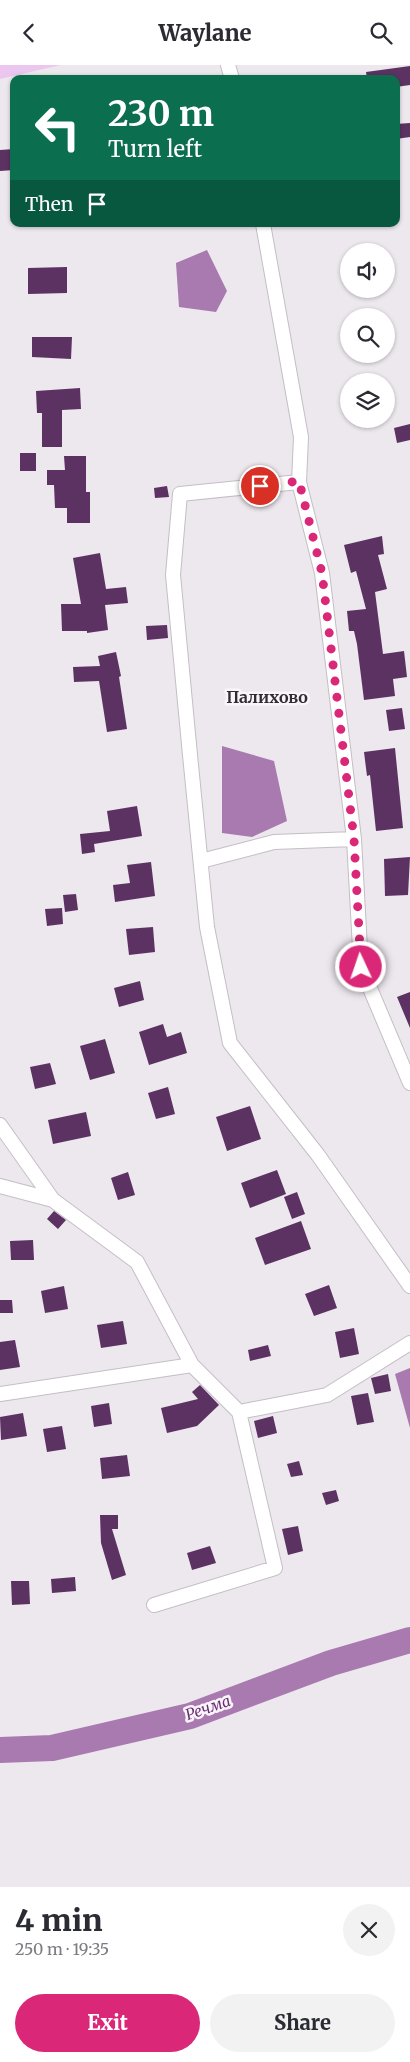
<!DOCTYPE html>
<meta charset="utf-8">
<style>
:root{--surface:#fff;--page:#f2f2f3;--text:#2b2b33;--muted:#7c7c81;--accent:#db2777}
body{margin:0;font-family:Merriweather,serif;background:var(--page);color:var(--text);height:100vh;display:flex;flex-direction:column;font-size:19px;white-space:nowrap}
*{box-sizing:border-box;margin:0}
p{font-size:16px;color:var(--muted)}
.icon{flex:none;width:28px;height:28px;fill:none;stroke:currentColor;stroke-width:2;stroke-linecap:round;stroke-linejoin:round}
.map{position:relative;height:1822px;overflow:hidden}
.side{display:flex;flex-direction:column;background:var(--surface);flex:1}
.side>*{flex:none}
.top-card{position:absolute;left:10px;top:10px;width:390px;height:152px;border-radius:10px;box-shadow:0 1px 4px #0004;background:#0b6e4f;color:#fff;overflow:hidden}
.fabs{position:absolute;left:340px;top:178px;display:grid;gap:10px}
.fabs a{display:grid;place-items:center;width:55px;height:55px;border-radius:50%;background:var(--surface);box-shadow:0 1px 4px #0004;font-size:25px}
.pin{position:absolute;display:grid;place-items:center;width:42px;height:42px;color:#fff;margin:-21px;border:2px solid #fff;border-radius:50%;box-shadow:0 1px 5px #0007}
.me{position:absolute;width:55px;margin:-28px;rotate:357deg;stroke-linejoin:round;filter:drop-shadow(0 0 4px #0008)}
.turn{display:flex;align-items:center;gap:18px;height:105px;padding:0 15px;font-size:22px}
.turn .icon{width:65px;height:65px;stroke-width:2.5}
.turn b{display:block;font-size:35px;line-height:42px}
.then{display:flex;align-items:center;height:48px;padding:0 15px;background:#0003;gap:10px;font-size:19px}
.round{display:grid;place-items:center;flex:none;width:52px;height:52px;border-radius:26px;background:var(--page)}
.headline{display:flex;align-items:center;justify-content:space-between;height:85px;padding:0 15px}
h1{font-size:30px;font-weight:800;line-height:38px}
.cta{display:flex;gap:10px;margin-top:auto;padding:10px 15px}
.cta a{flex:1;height:58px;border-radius:30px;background:var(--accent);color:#fff;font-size:20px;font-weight:800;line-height:58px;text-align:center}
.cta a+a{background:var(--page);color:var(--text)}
header{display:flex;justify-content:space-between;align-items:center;height:65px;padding:0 15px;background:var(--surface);font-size:22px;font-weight:800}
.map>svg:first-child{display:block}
.green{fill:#ebc7f0}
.water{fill:#a87aaf}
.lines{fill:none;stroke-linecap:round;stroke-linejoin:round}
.river{stroke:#a87aaf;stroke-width:26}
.building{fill:#5c3263}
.street-casing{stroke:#c4bec5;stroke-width:16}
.street{stroke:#fff;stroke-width:14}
.route{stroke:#db2777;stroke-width:9;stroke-dasharray:0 16.2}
.labels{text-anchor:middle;stroke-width:5;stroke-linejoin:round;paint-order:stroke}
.water-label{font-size:15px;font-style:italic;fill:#692f72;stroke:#faf4fb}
.quarter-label{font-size:16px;font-weight:bold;fill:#312c32;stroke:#faf4fb}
</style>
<header><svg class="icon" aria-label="back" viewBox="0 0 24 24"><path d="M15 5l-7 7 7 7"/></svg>Waylane<svg class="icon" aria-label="search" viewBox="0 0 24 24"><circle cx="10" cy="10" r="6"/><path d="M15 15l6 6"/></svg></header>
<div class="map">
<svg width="410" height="1822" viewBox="0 0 410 1822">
<rect width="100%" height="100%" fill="#ede7ee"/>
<!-- green -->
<path class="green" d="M0,0h61l-61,14z"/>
<!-- water -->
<path class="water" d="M207,185l20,41 -11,21 -37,-5 -3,-44z
M222,681l52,15 13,60 -35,16 -30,-4z
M410,1303v60l-15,-54z"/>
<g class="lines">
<!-- river -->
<path class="river" d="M0,1685l52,-2 138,-32 141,-53 79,-23"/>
</g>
<!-- building -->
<path class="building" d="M410,1v19l-14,2v-8h-29l-1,-7z
M410,58v14l-14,2v-15z
M14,84v21l-14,1v-21z
M67,202v26l-39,1v-26z
M32,272h40l-1,22 -39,-2z
M80,323l1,21 -19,1v37h-20v-34h-5l-1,-22z
M410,359v16l-13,3 -3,-15z
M20,388h16v18h-16z
M64,391h22v36h4v31h-23v-15h-12l-1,-23h-7v-15h18z
M167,421l2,11 -14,1 -1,-10z
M382,471l2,18 -6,1 9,34 -12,3 8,62 21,-3 3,26 -14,2 2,17 -31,4 -7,-56 -3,-13h-5l-2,-20 19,-2 -10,-38 -5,2 -7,-28z
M100,488l6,36 20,-2 2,16 -23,2 3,25 -21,3v-2h-25l-1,-27h20l-8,-46z
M167,560l1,13 -21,2 -1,-14z
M116,587l5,24 -2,1 8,52 -20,3 -8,-51 -25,1 -1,-15 27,-1 -2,-10z
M402,643l3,21 -16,2 -3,-21z
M395,683l8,80 -27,3 -6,-56 -3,1 -3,-24z
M137,741l5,30 -48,8 1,8 -13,2 -2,-20 30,-3 -3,-20z
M410,792l-2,38 -23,1 -1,-37z
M151,797l4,34 -40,6 -2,-17 17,-2 -3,-18z
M76,829l2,16 -13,2 -2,-17z
M62,843l1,16 -16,2 -2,-17z
M153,862l2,25 -26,3 -3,-26z
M140,916l4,19 -25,7 -5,-19z
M410,927v36l-13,-31z
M163,959l4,13 14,-5 6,21 -38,12 -10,-33z
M105,974l10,34 -25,7 -10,-34z
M50,998l6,21 -21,5 -5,-22z
M168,1022l7,27 -19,5 -8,-26z
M250,1041l11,33 -34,12 -11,-34z
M86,1047l5,24 -38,8 -5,-24z
M277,1105l9,24 -36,14 -9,-25z
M128,1107l7,23 -17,5 -7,-22z
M297,1127l8,22 -13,5 -8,-22z
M54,1146l12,9 -8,9 -11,-10z
M301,1156l10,28 -46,16 -10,-27z
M33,1175l1,20h-23l-1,-19z
M329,1220l8,23 -23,8 -9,-22z
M64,1221l4,23 -23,4 -4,-22z
M0,1235h12l1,13h-13z
M123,1256l4,23 -26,4 -4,-23z
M354,1263l5,26 -19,4 -5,-26z
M15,1275l5,27 -20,3v-28z
M268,1280l3,11 -21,5 -2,-11z
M388,1309l3,17 -16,3 -4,-16z
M200,1320l19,20 -22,21 -30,7 -6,-25 37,-9 -6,-7z
M368,1328l6,29 -17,3 -6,-29z
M109,1338l3,21 -18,3 -3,-21z
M23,1348l4,23 -26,4 -1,-23z
M273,1351l4,17 -19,5 -4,-17z
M62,1361l4,23 -19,3 -4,-23z
M127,1390l3,21 -28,3 -2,-21z
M299,1396l4,14 -12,2 -4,-13z
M336,1425l3,11 -13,4 -4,-12z
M100,1450h18v14h-6l14,46 -14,5 -11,-37z
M298,1461l5,25 -15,4 -6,-26z
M210,1481l6,17 -24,7 -5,-17z
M75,1512l1,14 -24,2 -1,-14z
M11,1516h18l1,23 -18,1z"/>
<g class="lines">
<defs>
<path id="street" d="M228,0l4,14
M263,159l38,213 -2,45 23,91 32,266 7,128 49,116
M299,417l-119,12 -7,81 17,180 17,172 23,116 88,112 92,131
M201,796l73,-19 80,-3
M0,1060l53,75 84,62 55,103 47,47 36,156 -121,37
M0,1121l53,14
M0,1329l192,-29
M239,1347l88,-17 83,-52"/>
</defs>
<!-- street casing -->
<use href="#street" class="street-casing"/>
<!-- street -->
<use href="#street" class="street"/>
</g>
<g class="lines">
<!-- route -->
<path class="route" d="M260,421l39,-5 23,92 32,266 7,128"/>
</g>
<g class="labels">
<!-- water labels -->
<g class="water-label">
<text transform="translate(208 1643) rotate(-19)" y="5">Речма</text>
</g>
<!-- quarter labels -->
<g class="quarter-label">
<text x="267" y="638">Палихово</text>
</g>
</g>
</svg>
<div class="fabs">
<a><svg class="icon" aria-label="sound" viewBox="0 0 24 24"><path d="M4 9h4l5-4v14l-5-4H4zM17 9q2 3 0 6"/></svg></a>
<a><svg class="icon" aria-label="search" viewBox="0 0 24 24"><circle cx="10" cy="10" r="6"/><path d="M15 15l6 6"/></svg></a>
<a><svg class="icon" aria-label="layers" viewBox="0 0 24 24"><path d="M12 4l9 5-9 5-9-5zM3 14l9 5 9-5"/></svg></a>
</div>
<div class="pin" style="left:260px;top:421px;background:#d93025"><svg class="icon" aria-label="arrive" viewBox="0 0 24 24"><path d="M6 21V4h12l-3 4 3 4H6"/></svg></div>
<svg class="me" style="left:361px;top:902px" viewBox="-20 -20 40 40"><circle r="17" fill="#db2777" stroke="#fff" stroke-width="3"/><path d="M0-11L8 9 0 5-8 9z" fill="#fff"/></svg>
<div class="top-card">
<div class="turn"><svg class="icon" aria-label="left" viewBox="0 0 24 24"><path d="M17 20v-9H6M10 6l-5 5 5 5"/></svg><div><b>230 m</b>Turn left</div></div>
<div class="then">Then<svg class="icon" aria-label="arrive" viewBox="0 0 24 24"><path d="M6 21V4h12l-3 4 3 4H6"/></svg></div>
</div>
</div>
<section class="side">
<div class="headline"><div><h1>4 min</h1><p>250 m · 19:35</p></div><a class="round"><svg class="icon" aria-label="close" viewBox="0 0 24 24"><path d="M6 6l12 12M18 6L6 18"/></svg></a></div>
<div class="cta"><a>Exit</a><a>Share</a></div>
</section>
